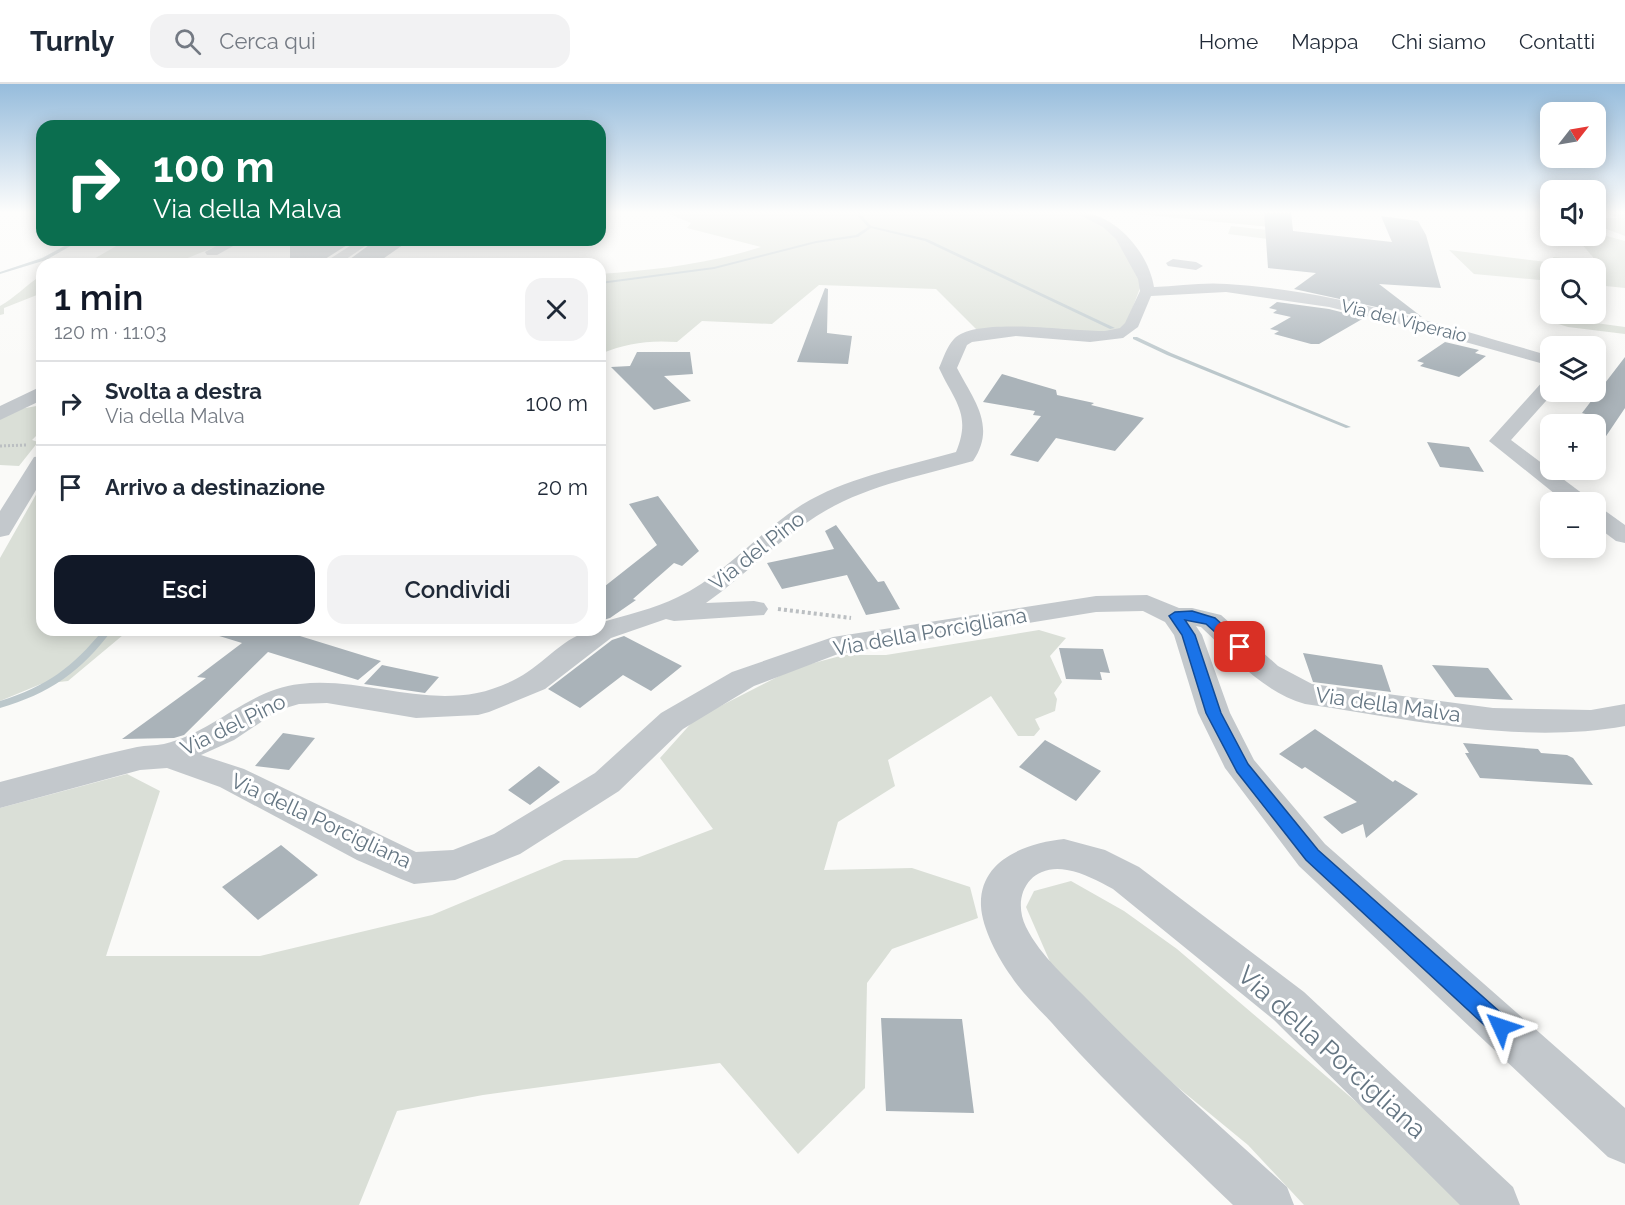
<!DOCTYPE html>
<html lang="it">
<meta charset="utf-8">
<style>
:root{--surface:#fff;--page:#f2f2f3;--text:#1f2937;--muted:#747a83;--line:#e0e1e3;--accent:#111827}
body{margin:0;font-family:Raleway,sans-serif;background:var(--page);color:var(--text);height:100vh;display:flex;flex-direction:column;font-size:22px;white-space:nowrap}
*{box-sizing:border-box;margin:0}
p{font-size:20px;color:var(--muted)}
.icon{flex:none;width:33px;height:33px;fill:none;stroke:currentColor;stroke-width:2;stroke-linecap:round;stroke-linejoin:round}
.map{position:relative;flex:1;overflow:hidden}
.side{position:absolute;left:36px;top:174px;width:570px;height:378px;display:flex;flex-direction:column;background:var(--surface);border-radius:18px;box-shadow:0 3px 15px #0003}
.side>*{flex:none}
.hud{position:absolute;left:36px;top:36px;width:570px;height:126px;border-radius:18px;box-shadow:0 3px 15px #0003;background:#0b6e4f;color:#fff;overflow:hidden}
.needle{width:39px;rotate:59deg}
.tools{position:absolute;left:1540px;top:18px;display:grid;gap:12px}
.tools a{display:grid;place-items:center;width:66px;height:66px;border-radius:12px;background:var(--surface);box-shadow:0 3px 15px #0003;font-size:30px}
.pin{position:absolute;display:grid;place-items:center;width:51px;height:51px;color:#fff;margin:-26px;border-radius:12px;box-shadow:0 3px 9px #0006}
.me{position:absolute;width:66px;margin:-33px;rotate:312deg;stroke-linejoin:round;filter:drop-shadow(0 0 4px #0008)}
.turn{display:flex;align-items:center;gap:21px;height:126px;padding:0 18px;font-size:27px}
.turn .icon{width:78px;height:78px;stroke-width:2.5}
.turn b{display:block;font-size:42px;line-height:51px}
.round{display:grid;place-items:center;flex:none;width:63px;height:63px;border-radius:18px;background:var(--page)}
.summary{display:flex;align-items:center;justify-content:space-between;height:102px;padding:0 18px}
h1{font-size:36px;font-weight:600;line-height:45px;color:var(--accent)}
.action{display:flex;gap:12px;margin-top:auto;padding:12px 18px}
.action a{flex:1;height:69px;border-radius:18px;background:var(--accent);color:#fff;font-size:24px;font-weight:600;line-height:69px;text-align:center}
.action a+a{background:var(--page);color:var(--text)}
ul{padding:0;list-style:none}
li{display:flex;align-items:center;gap:18px;height:84px;padding:0 18px;border-top:2px solid var(--line)}
li div{flex:1}
li b{display:block;font-size:22px}
li em{font-style:normal}
header{display:flex;align-items:center;gap:36px;box-sizing:border-box;height:84px;padding:0 30px;background:var(--surface);border-bottom:2px solid var(--line)}
header strong{font-size:28px}
nav{display:flex;gap:33px;margin-inline-start:auto;font-size:21px}
.search{width:420px;height:54px;background:var(--page);display:flex;align-items:center;gap:15px;box-sizing:border-box;padding:0 21px;border-radius:18px;color:var(--muted);font-size:22px}
.map>svg:first-child{display:block}
.green{fill:#dadfd7}
.lines{fill:none;stroke-linecap:round;stroke-linejoin:round}
.stream{fill:#bbc7cb;fill-rule:evenodd}
.building{fill:#aab3b9}
.path-far1{stroke:#bbbfc2;stroke-width:3;stroke-dasharray:2 2;stroke-linecap:butt}
.path{stroke:#bbbfc2;stroke-width:4;stroke-dasharray:3 3;stroke-linecap:butt}
.minor{fill:#c3c8cc;fill-rule:evenodd}
.route{fill:#1a73e8;stroke:#114b97;stroke-width:1.5}
.labels{text-anchor:middle;stroke-width:6;stroke-linejoin:round;paint-order:stroke}
.far-street-label{font-size:18px;fill:#657683;stroke:#fff}
.street-label{font-size:21px;fill:#657683;stroke:#fff}
.near-street-label{font-size:26px;fill:#657683;stroke:#fff}
</style>
<header>
<strong>Turnly</strong>
<div class="search"><svg class="icon" aria-label="search" viewBox="0 0 24 24"><circle cx="10" cy="10" r="6"/><path d="M15 15l6 6"/></svg>Cerca qui</div>
<nav><a>Home</a><a>Mappa</a><a>Chi siamo</a><a>Contatti</a></nav>
</header>
<div class="map">
<svg width="1625" height="1121" viewBox="0 0 1625 1121">
<rect width="100%" height="100%" fill="#fafaf8"/>
<!-- green -->
<path class="green" d="M665,128h410c41,12 46,34 68,68l-18,48 -9,4h-137l-43,-43 -117,-4 -47,39 -70,-3 -25,21c-29,-2 -50,1 -77,12v-80c54,-4 109,-10 161,-27l-74,-19 4,-5z
M1116,128h156l-2,15z
M1606,128h19v24l-29,-11v-7h22z
M1231,142l71,8 -1,9 -73,-9z
M1596,149l29,8v47l-29,-3v-17h-45v13l-77,-7 -25,-24 106,13 -2,-6 44,5 -22,-26h21z
M107,156h125l-59,24h-97l16,-4 26,-15z
M42,191v18l-38,15v6l-4,1v-9c16,-9 26,-21 42,-31z
M1581,237l44,6v7l-57,-7 -16,-5z
M42,321v25l-10,10 6,2 -19,24 -19,-1v-46l20,-10z
M42,400v146h87l-61,51 -27,3 -41,17v-143z
M1039,546l27,8 -16,18 12,26 -8,11 3,6 -2,12 -20,8 5,10 -6,7h-16l-27,-40 -103,64 7,26 -57,36 -14,48 88,-2 58,19 8,31 -86,31 -25,34 -2,105 -67,66 -78,-91 -237,32 -86,16 -38,94h-359v-397l127,-34 33,17 -54,165h154l172,-41 132,-55 73,-2 76,-29 -53,-71 35,-39 100,-51 49,-13h42z
M1071,797l53,30 53,38 191,163 95,93h-159l-56,-60 -118,-97 -76,-77 -28,-64 8,-16z"/>
<g class="lines">
<!-- stream -->
<path class="stream" d="M859,128h4l-2,3 10,11 56,13 188,89 -5,1 -185,-88 -54,-13 -13,9 -42,6 -102,26 -114,15v-2l114,-15 102,-26 40,-6 12,-8 -11,-12z
M76,156h5l-35,20 -46,14v-2l42,-14z
M1133,253h4l34,16 180,74 -5,1 -179,-73 -34,-16z
M103,546h9c-30,41 -63,64 -112,78v-7c47,-15 72,-33 103,-71z"/>
</g>
<!-- building -->
<path class="building" d="M1264,128h27l2,19 99,11 -11,-26 37,5 8,14 15,53 -62,-4 43,33 -128,-28 22,-16 -48,-5z
M290,156h65l-33,21 -32,-1z
M376,156h34l-33,23 -31,-1z
M825,204l3,1 -1,44 25,3 -4,28 -51,-2z
M1277,218l52,7 35,9 -45,26h-8l-37,-10 5,-3 -9,-2 21,-12 -18,-4 4,-3 -8,-2z
M1445,258l34,8 -4,3 11,3 -27,21 -39,-11 4,-3 -7,-2z
M637,268h53l3,22 -29,2 27,25 -37,9 -43,-43 19,-1z
M1625,273v51l-29,43v-34l-14,-4z
M1002,290l54,16 1,5 37,8 -3,2 53,13 -29,33 -59,-13 -18,24 -28,-7 31,-39 -8,-1 2,-4 -52,-9z
M1427,358l42,5 15,25 -44,-5z
M658,412l41,55 -17,15 -8,-3 -41,36 3,1 -26,18 -10,3v-31l57,-45 -28,-41z
M836,441l42,57 6,-1 16,28 -34,6 -19,-40 -65,14 -15,-26 67,-14 -9,-18z
M217,546h72l-2,2 94,29 -23,19 -90,-28 -84,83 -10,3 -52,1 84,-61 -9,-1 45,-34 -26,-8z
M624,552l58,30 -31,25 -28,-16 -43,33 -32,-19 64,-49z
M1059,564l44,1 7,24 -10,-1 2,8 -36,-1z
M1303,569l79,12 9,27 -78,-10z
M382,581l57,12 -14,16 -61,-9z
M1432,581l56,3 25,32 -58,-3z
M1315,645l78,53 2,-2 23,14 -52,44 -3,-14 -21,10 -19,-17 34,-15 -52,-35 -3,2 -23,-15z
M283,649l32,5 -26,32 -34,-4z
M1045,656l56,31 -25,30 -57,-34z
M1463,659l75,6 3,4 26,2 6,3 20,27 -113,-7 -15,-25h4z
M539,682l21,16 -30,23 -22,-15z
M281,761l37,30 -60,45 -36,-33z
M881,934l81,1 12,94 -88,-2z"/>
<g class="lines">
<!-- path-far1 -->
<path class="path-far1" d="M0,362l26,-1"/>
<!-- path -->
<path class="path" d="M778,525l73,9"/>
<!-- minor -->
<path class="minor" d="M1074,128c38,-2 74,38 80,75 24,-1 49,-5 73,-3 110,7 218,42 324,72v10l-143,-40 -79,-19 -103,-15 -75,4 -13,31 -15,11 -33,4 -74,-6 -44,6 -5,3 -10,23c16,31 40,58 16,93 -49,14 -104,24 -148,50 -43,25 -78,63 -119,92l48,-2 10,2 4,6 -4,6 -90,6 -8,-2 -55,19 -66,51 -56,23 -11,3 -62,3 -89,-15 -28,1 -20,6 -45,30 -33,15 43,14 172,83 37,-2 41,-16 101,-61 66,-60 71,-41 101,-35 263,-41 51,-1 32,13h13l29,7 57,51 34,18 181,24 98,2 34,-6v22c-105,19 -216,-7 -320,-22 -42,-12 -73,-48 -104,-77l-5,-1 6,9 28,78 24,47 71,84 300,264v56l-17,-7 -309,-291 -74,-98 -27,-55 -24,-78 -9,-13 -22,-11 -47,1 -258,42 -84,32 -71,43 -64,62 -99,63 -65,26 -41,4 -13,-5 -44,-19 -137,-73 -53,-19 -27,2 -140,38v-26c46,-12 91,-25 137,-35 9,-2 18,-1 27,-3 50,-12 85,-55 136,-60 59,-7 117,21 177,9 15,-3 33,-10 46,-18 25,-15 47,-45 77,-45v-7c25,-8 54,-14 78,-26 49,-23 84,-70 132,-97 44,-24 97,-34 146,-48 16,-38 -2,-51 -17,-84 4,-9 8,-22 15,-29 21,-23 119,-7 151,-8l15,-3 5,-5 15,-32 -2,-12 -22,-40 -13,-12z
M227,156h17l-27,15h-10l-2,-3z
M359,156h15l-35,24h-17z
M1173,175l23,3 7,4 -7,4 -28,-4 -2,-3z
M1551,294v14h3l-43,48 76,57 3,5h-25l-76,-61 55,-61z
M42,302v14l-42,20v-14z
M42,372v24l-33,55 -9,2v-26l34,-54z
M1596,424l8,2 21,15v18l-9,-2 -20,-15z
M1064,755l41,11 34,17 165,125 209,195 7,18h-60l-186,-185 -161,-131c-15,-8 -29,-16 -46,-19 -37,-7 -56,26 -41,57 15,30 42,52 65,76 62,64 130,124 196,184l7,18h-61c-59,-57 -119,-113 -174,-174 -15,-18 -35,-35 -48,-55 -13,-18 -29,-48 -30,-70 -2,-47 46,-63 83,-67z"/>
</g>
<!-- sky -->
<linearGradient id="sky" x2="0" y2="1"><stop stop-color="#96bcdc"/><stop offset="0.45" stop-color="#fdfdfc"/><stop offset="1" stop-color="#fdfdfc" stop-opacity="0"/></linearGradient>
<rect width="1625" height="285" fill="url(#sky)"/>
<!-- route -->
<path class="route" d="M1192,527l23,7 32,29 -2,3h-10l-29,-26 -21,-4 10,15 26,78 27,51 70,86 191,170 3,7 -3,7 -8,3 -7,-3 -188,-174 -69,-88 -31,-59 -24,-78 -13,-19 6,-4z"/>
<g class="labels">
<!-- far-street labels -->
<g class="far-street-label">
<text transform="translate(1404 237) rotate(14)" y="6">Via del Viperaio</text>
</g>
<!-- street labels -->
<g class="street-label">
<text transform="translate(757 467) rotate(-38)" y="7">Via del Pino</text>
<text transform="translate(930 548) rotate(-10)" y="7">Via della Porcigliana</text>
<text transform="translate(1388 621) rotate(8)" y="7">Via della Malva</text>
<text transform="translate(233 641) rotate(-26)" y="7">Via del Pino</text>
<text transform="translate(321 737) rotate(25)" y="7">Via della Porcigliana</text>
</g>
<!-- near-street labels -->
<g class="near-street-label">
<text transform="translate(1332 968) rotate(42)" y="9">Via della Porcigliana</text>
</g>
</g>
</svg>
<div class="tools">
<a><svg class="needle" viewBox="-14 -14 28 28"><path d="M0-13l5 13h-10z" fill="#e53935"/><path d="M0 13l5-13h-10z" fill="#747a83"/></svg></a>
<a><svg class="icon" aria-label="sound" viewBox="0 0 24 24"><path d="M4 9h4l5-4v14l-5-4H4zM17 9q2 3 0 6"/></svg></a>
<a><svg class="icon" aria-label="search" viewBox="0 0 24 24"><circle cx="10" cy="10" r="6"/><path d="M15 15l6 6"/></svg></a>
<a><svg class="icon" aria-label="layers" viewBox="0 0 24 24"><path d="M12 4l9 5-9 5-9-5zM3 14l9 5 9-5"/></svg></a>
<a>+</a>
<a>−</a>
</div>
<div class="pin" style="left:1240px;top:563px;background:#d93025"><svg class="icon" aria-label="arrive" viewBox="0 0 24 24"><path d="M6 21V4h12l-3 4 3 4H6"/></svg></div>
<svg class="me" style="left:1501px;top:943px" viewBox="-20 -20 40 40"><path d="M0-17L14 15 0 8-14 15z" fill="#1a73e8" stroke="#fff" stroke-width="4"/></svg>
<div class="hud">
<div class="turn"><svg class="icon" aria-label="right" viewBox="0 0 24 24"><path d="M7 20v-9h11M14 6l5 5-5 5"/></svg><div><b>100 m</b>Via della Malva</div></div>
</div>
<section class="side">
<div class="summary"><div><h1>1 min</h1><p>120 m · 11:03</p></div><a class="round"><svg class="icon" aria-label="close" viewBox="0 0 24 24"><path d="M6 6l12 12M18 6L6 18"/></svg></a></div>
<ul>
<li><svg class="icon" aria-label="right" viewBox="0 0 24 24"><path d="M7 20v-9h11M14 6l5 5-5 5"/></svg><div><b>Svolta a destra</b><p>Via della Malva</p></div><em>100 m</em></li>
<li><svg class="icon" aria-label="arrive" viewBox="0 0 24 24"><path d="M6 21V4h12l-3 4 3 4H6"/></svg><div><b>Arrivo a destinazione</b></div><em>20 m</em></li>
</ul>
<div class="action"><a>Esci</a><a>Condividi</a></div>
</section>
</div>
